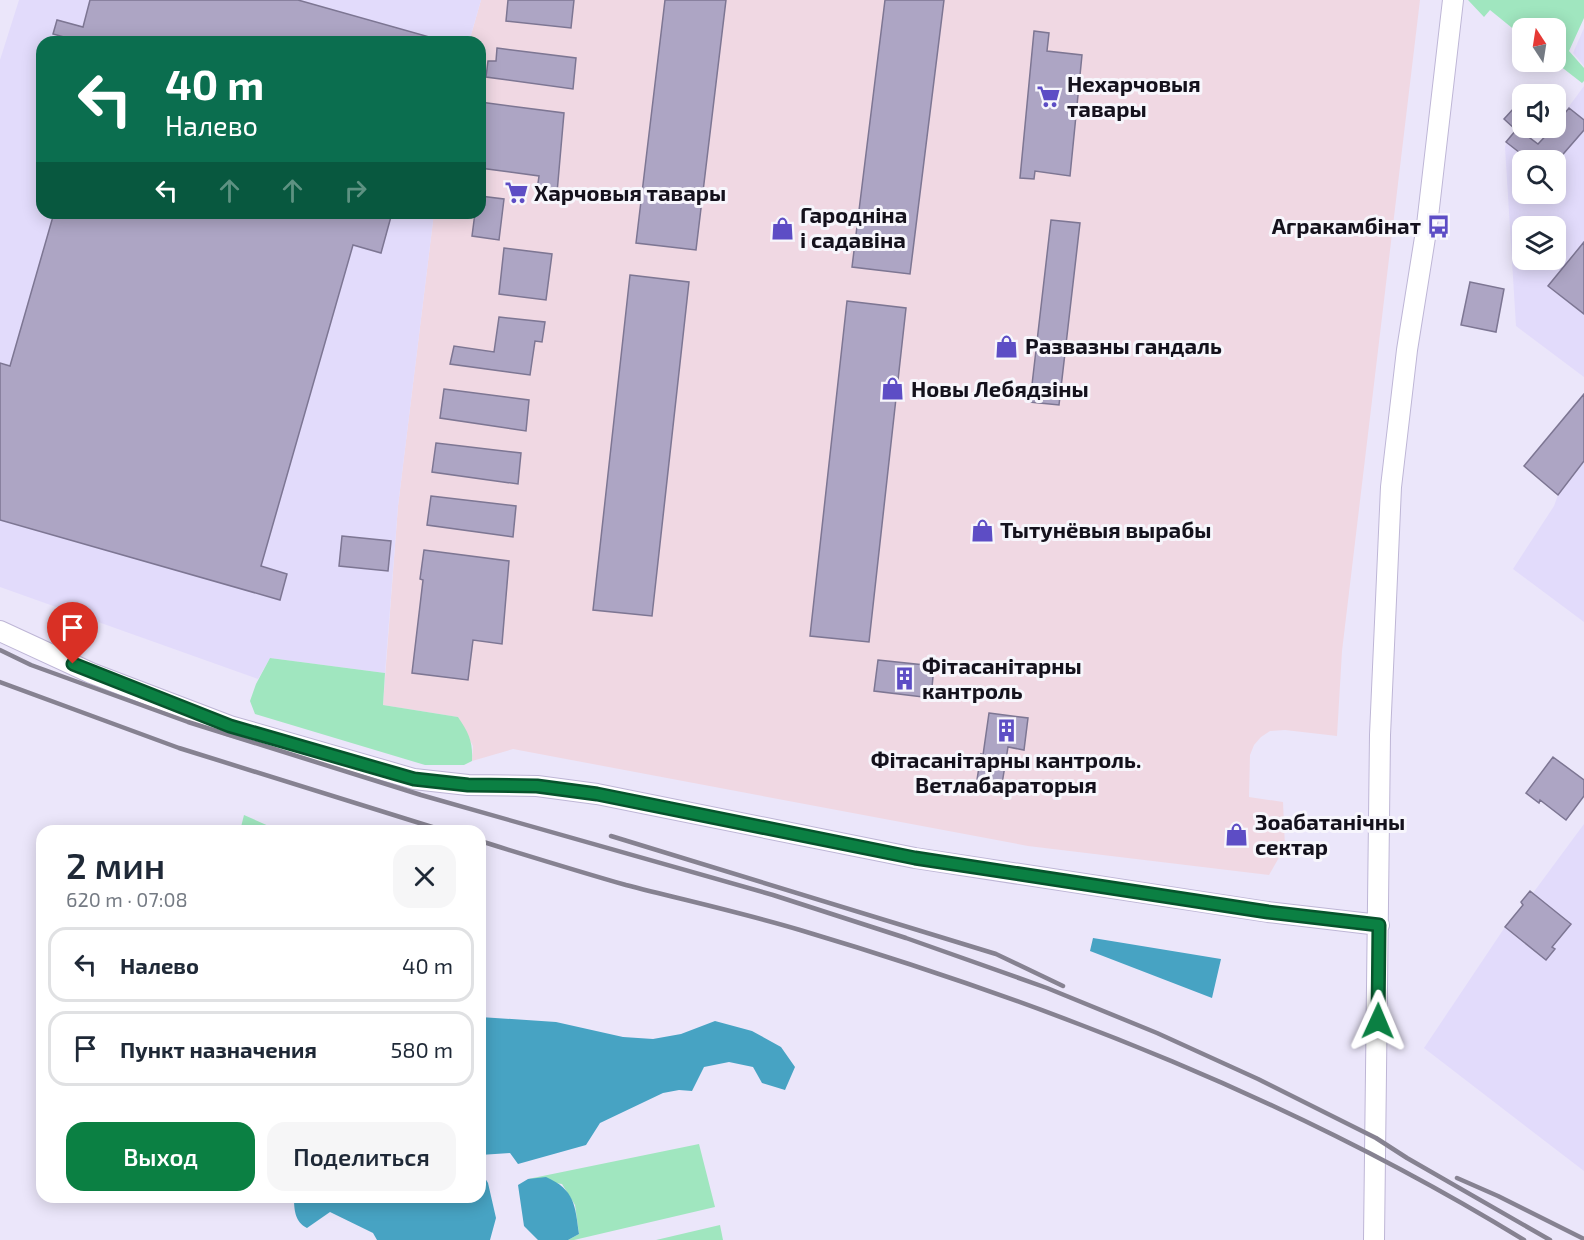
<!DOCTYPE html>
<html lang="ru">
<meta charset="utf-8">
<style>
:root{--surface:#fff;--page:#f6f6f7;--text:#1f2937;--muted:#747a83;--line:#e0e1e3;--accent:#0b8043}
body{margin:0;font-family:"Exo 2",sans-serif;background:var(--page);color:var(--text);height:100vh;display:flex;flex-direction:column;font-size:22px;white-space:nowrap}
*{box-sizing:border-box;margin:0}
p{font-size:20px;color:var(--muted)}
.icon{flex:none;width:33px;height:33px;fill:none;stroke:currentColor;stroke-width:2;stroke-linecap:round;stroke-linejoin:round}
.map{position:relative;flex:1;overflow:hidden}
.panel{position:absolute;left:36px;top:825px;width:450px;height:378px;display:flex;flex-direction:column;background:var(--surface);border-radius:18px;box-shadow:0 3px 15px #0003}
.panel>*{flex:none}
.top-card{position:absolute;left:36px;top:36px;width:450px;height:183px;border-radius:18px;box-shadow:0 3px 15px #0003;background:#0b6e4f;color:#fff;overflow:hidden}
.needle{width:39px;rotate:348deg}
.fabs{position:absolute;left:1512px;top:18px;display:grid;gap:12px}
.fabs a{display:grid;place-items:center;width:54px;height:54px;border-radius:12px;background:var(--surface);box-shadow:0 3px 15px #0003;font-size:30px}
.pin{position:absolute;display:grid;place-items:center;width:51px;height:51px;color:#fff;margin:-62px -26px;border-radius:50% 50% 50% 0;rotate:-45deg;box-shadow:0 0 6px #0007}
.pin .icon{rotate:45deg}
.me{position:absolute;width:66px;margin:-33px;rotate:1deg;stroke-linejoin:round;filter:drop-shadow(0 0 4px #0008)}
.turn{display:flex;align-items:center;gap:21px;height:126px;padding:0 30px;font-size:27px}
.turn .icon{width:78px;height:78px;stroke-width:2.5}
.turn b{display:block;font-size:42px;line-height:51px}
.lanes{display:flex;align-items:center;height:57px;padding:0 30px;background:#0003;justify-content:center;gap:30px;direction:ltr}
.lanes .off{opacity:.35}
.round{display:grid;place-items:center;flex:none;width:63px;height:63px;border-radius:18px;background:var(--page)}
.headline{display:flex;align-items:center;justify-content:space-between;height:102px;padding:0 30px}
h1{font-size:36px;font-weight:600;line-height:45px}
.primary-button{display:flex;gap:12px;margin-top:auto;padding:12px 30px}
.primary-button a{flex:1;height:69px;border-radius:18px;background:var(--accent);color:#fff;font-size:24px;font-weight:600;line-height:69px;text-align:center}
.primary-button a+a{background:var(--page);color:var(--text)}
ul{padding:0;list-style:none}
li{display:flex;align-items:center;gap:18px;height:75px;margin:0 12px 9px;padding:0 18px;border:3px solid var(--line);border-radius:18px}
li div{flex:1}
li b{display:block;font-size:22px}
li em{font-style:normal}
.map>svg:first-child{display:block}
.commercial{fill:#f0d8e3}
.built{fill:#e2dbfb;fill-rule:evenodd}
.green{fill:#a0e6bf}
.water{fill:#47a3c3}
.building{fill:#ada5c4;stroke:#7d7693;stroke-width:1.5}
.lines{fill:none;stroke-linecap:round;stroke-linejoin:round}
.minor-casing{stroke:#beb6d6;stroke-width:22}
.minor{stroke:#fff;stroke-width:20}
.rail{stroke:#868291;stroke-width:4.5}
.route-casing{stroke:#07532c;stroke-width:15}
.route{stroke:#0b8043;stroke-width:10}
.labels{text-anchor:middle;stroke-width:6;stroke-linejoin:round;paint-order:stroke}
.poi-label{font-size:22px;font-weight:bold;fill:#14111c;stroke:#f7f6fc;text-anchor:start}
</style>
<div class="map">
<svg width="1584" height="1240" viewBox="0 0 1584 1240">
<rect width="100%" height="100%" fill="#ebe6fa"/>
<!-- commercial -->
<path class="commercial" d="M481,0h939l-78,651 -5,85 -52,-6 -15,1 -9,6 -7,8 -4,10 -1,42 34,5 2,45 -16,28 -241,-29 -515,-97 -41,12 1,-15 -15,-29 -75,-12 15,-199 36,-293h46v-171h-11z"/>
<!-- built -->
<path class="built" d="M19,0h462l-12,42h-427v171h392l-36,293 -13,167 -115,-15 -12,21 -258,-92v-527z
M1584,28v38l-11,-13z
M1584,86v291l-68,-51 -11,-179 2,-6 9,-11 -12,-11 10,-12 8,7v10l-3,5 23,17 8,-10 -1,-3 4,-5h3v-4zM1522,160h34v34h-34zM1522,226h34v34h-34z
M1584,394v228l-71,-53 41,-63 4,-11 -34,-29z
M1584,824v347l-160,-123 81,-121 18,-22 -2,-3 9,-11 3,2z"/>
<!-- green -->
<path class="green" d="M1468,0h116v18l-15,33 15,17v13l-2,2 -27,-21 1,-34h-34v8l-32,-26 -6,7z
M270,658l115,15 -2,32 75,12c11,16 15,25 14,44l-8,4h-39l-170,-51 -5,-13 6,-17z
M244,815l36,16h-40z
M699,1144l16,63 -141,33h-6l11,-6 -4,-29 -13,-21 -34,-5z
M720,1225l3,15h-67z"/>
<!-- water -->
<path class="water" d="M1093,938l128,21 -9,39 -122,-47z
M480,1017l76,5 67,15 30,2 28,-5 34,-13 37,10 29,16 14,20 -10,23 -23,-7 -9,-16 -24,-5 -25,5 -12,24 -13,-1 -16,3 -63,30 -14,22 -68,19 -8,-11 -30,2z
M480,1170l8,13 8,35 -6,22h-113l-4,-7 -43,-21 -23,16c-12,-6 -13,-18 -13,-31h186z
M546,1177c29,13 29,28 33,57l-11,6h-30l-14,-14 -6,-41 10,-6z"/>
<!-- building -->
<path class="building" d="M90,0h208l135,38v4h-351l-29,-8 4,-14 26,7z
M508,0h66l-3,28 -65,-7z
M665,0h61l-30,250 -60,-7z
M885,0h59l-34,274 -58,-7z
M1034,31l15,2 -2,18 35,4 -12,121 -35,-5 -1,8 -14,-1z
M497,48l79,10 -3,31 -87,-12 2,-16h8z
M480,102l84,11 -7,80 -20,-3 2,-14 -59,-8z
M1514,108l8,7v17l16,12 15,-16h3v-4l13,-16 15,12v10l-26,30h-29l-23,-18 10,-12 -12,-11z
M480,196l24,3 -5,41 -27,-4 3,-23h5z
M54,213h338l-11,40 -28,-8 -92,321 26,8 -7,26 -280,-80v-157l10,3z
M1051,220l29,3 -21,182 -29,-3z
M1584,242v72l-36,-28z
M504,248l48,6 -6,46 -47,-6z
M630,275l59,7 -37,334 -59,-6z
M1470,282l34,7 -8,43 -35,-7z
M847,301l59,7 -37,334 -59,-6z
M499,317l46,5 -3,20 -7,-1 -5,34 -80,-11 4,-18 40,6z
M444,389l85,11 -3,31 -86,-13z
M1584,394v67l-26,34 -34,-29z
M436,443l85,10 -3,31 -86,-12z
M431,496l85,10 -3,31 -86,-12z
M342,536l49,5 -3,30 -49,-5z
M424,550l85,11 -7,83 -29,-4 -5,40 -56,-7 11,-93 -3,-1z
M878,660l56,6 -3,32 -57,-7z
M989,713l39,5 -4,32 -16,-3 -6,37 -25,-4 4,-26 2,1z
M1553,757l31,23v16l-18,24 -26,-20 -1,3 -13,-10z
M1530,891l41,33 -19,23 3,2 -9,11 -41,-33 18,-22 -2,-3z"/>
<g class="lines">
<defs>
<path id="minor" d="M0,631l91,42 139,53 184,53 54,6 69,1 60,8 318,64 353,54 111,13
M1374,1240l6,-505 11,-248 16,-137 20,-125 26,-225"/>
</defs>
<!-- minor casing -->
<use href="#minor" class="minor-casing"/>
<!-- minor -->
<use href="#minor" class="minor"/>
<!-- rail -->
<path class="rail" d="M0,650l31,15 157,57 233,73 352,100 133,43 141,50 110,45 101,46 118,59 31,20 143,82
M0,682l179,66 266,83
M611,836l385,118 67,32
M480,841c49,15 97,30 146,44 58,15 117,28 174,45 252,75 499,172 724,310
M1457,1178l41,18 86,43"/>
</g>
<g class="lines">
<defs>
<path id="route" d="M73,664l157,62 184,53 54,6 69,1 60,8 318,64 353,54 111,13 -1,96"/>
</defs>
<!-- route casing -->
<use href="#route" class="route-casing"/>
<!-- route -->
<use href="#route" class="route"/>
</g>
<!-- icons -->
<defs>
<symbol id="supermarket-bare" viewBox="-9 -9 18 18"><path d="M-6-5.5h2.5l.6 2H6L4.5 2H-2.5L-4.4-4H-6ZM-1.5 3.2a1.3 1.3 0 1 0 .1 0ZM3 3.2a1.3 1.3 0 1 0 .1 0Z" fill="#5d4dc5" stroke="#f7f6fc" stroke-width="2.5" paint-order="stroke"/></symbol>
<symbol id="bus-bare" viewBox="-9 -9 18 18"><path d="M-5-6H5V4H4V6H2V4H-2V6H-4V4H-5ZM-3.5-4V0h7V-4ZM-3.5 1.2v1.5H-2V1.2ZM2 1.2v1.5H3.5V1.2Z" fill="#5d4dc5" stroke="#f7f6fc" stroke-width="2.5" paint-order="stroke"/></symbol>
<symbol id="shop-bare" viewBox="-9 -9 18 18"><path d="M-5-2.5h2.3a2.7 3.5 0 0 1 5.4 0H5L5.5 6h-11ZM-1.5-2.5h3a1.5 2.3 0 0 0-3 0Z" fill="#5d4dc5" stroke="#f7f6fc" stroke-width="2.5" paint-order="stroke"/></symbol>
<symbol id="building-bare" viewBox="-9 -9 18 18"><path d="M-4-6H4V6H1V3H-1V6H-4ZM-2.5-4.3h1.7v1.8h-1.7ZM.8-4.3h1.7v1.8H.8ZM-2.5-1h1.7V.8h-1.7ZM.8-1h1.7V.8H.8Z" fill="#5d4dc5" stroke="#f7f6fc" stroke-width="2.5" paint-order="stroke"/></symbol>
</defs>
<g fill-rule="evenodd">
<use href="#supermarket-bare" x="1032" y="80" width="33" height="33"/>
<use href="#supermarket-bare" x="500" y="176" width="33" height="33"/>
<use href="#bus-bare" x="1422" y="210" width="33" height="33"/>
<use href="#shop-bare" x="766" y="212" width="33" height="33"/>
<use href="#shop-bare" x="990" y="330" width="33" height="33"/>
<use href="#shop-bare" x="876" y="372" width="33" height="33"/>
<use href="#shop-bare" x="966" y="514" width="33" height="33"/>
<use href="#building-bare" x="888" y="662" width="33" height="33"/>
<use href="#building-bare" x="990" y="714" width="33" height="33"/>
<use href="#shop-bare" x="1220" y="818" width="33" height="33"/>
</g>
<g class="labels">
<!-- poi labels -->
<g class="poi-label">
<text x="1067" y="92">Нехарчовыя<tspan x="1067" dy="25">тавары</tspan></text>
<text x="534" y="201">Харчовыя тавары</text>
<text x="800" y="223">Гародніна<tspan x="800" dy="25">і садавіна</tspan></text>
<text x="1421" y="234" text-anchor="end">Агракамбінат</text>
<text x="1025" y="354">Развазны гандаль</text>
<text x="911" y="397">Новы Лебядзіны</text>
<text x="1000" y="538">Тытунёвыя вырабы</text>
<text x="922" y="674">Фітасанітарны<tspan x="922" dy="25">кантроль</tspan></text>
<text x="1006" y="768" text-anchor="middle">Фітасанітарны кантроль.<tspan x="1006" dy="25">Ветлабараторыя</tspan></text>
<text x="1255" y="830">Зоабатанічны<tspan x="1255" dy="25">сектар</tspan></text>
</g>
</g>
</svg>
<div class="fabs">
<a><svg class="needle" viewBox="-14 -14 28 28"><path d="M0-13l5 13h-10z" fill="#e53935"/><path d="M0 13l5-13h-10z" fill="#747a83"/></svg></a>
<a><svg class="icon" aria-label="sound" viewBox="0 0 24 24"><path d="M4 9h4l5-4v14l-5-4H4zM17 9q2 3 0 6"/></svg></a>
<a><svg class="icon" aria-label="search" viewBox="0 0 24 24"><circle cx="10" cy="10" r="6"/><path d="M15 15l6 6"/></svg></a>
<a><svg class="icon" aria-label="layers" viewBox="0 0 24 24"><path d="M12 4l9 5-9 5-9-5zM3 14l9 5 9-5"/></svg></a>
</div>
<div class="pin" style="left:73px;top:664px;background:#d93025"><svg class="icon" aria-label="arrive" viewBox="0 0 24 24"><path d="M6 21V4h12l-3 4 3 4H6"/></svg></div>
<svg class="me" style="left:1378px;top:1021px" viewBox="-20 -20 40 40"><path d="M0-17L14 15 0 8-14 15z" fill="#0b8043" stroke="#fff" stroke-width="4"/></svg>
<div class="top-card">
<div class="turn"><svg class="icon" aria-label="left" viewBox="0 0 24 24"><path d="M17 20v-9H6M10 6l-5 5 5 5"/></svg><div><b>40 m</b>Налево</div></div>
<div class="lanes"><svg class="icon" aria-label="left" viewBox="0 0 24 24"><path d="M17 20v-9H6M10 6l-5 5 5 5"/></svg><svg class="icon off" aria-label="ahead" viewBox="0 0 24 24"><path d="M12 20V5M6 11l6-6 6 6"/></svg><svg class="icon off" aria-label="ahead" viewBox="0 0 24 24"><path d="M12 20V5M6 11l6-6 6 6"/></svg><svg class="icon off" aria-label="right" viewBox="0 0 24 24"><path d="M7 20v-9h11M14 6l5 5-5 5"/></svg></div>
</div>
<section class="panel">
<div class="headline"><div><h1>2 мин</h1><p>620 m · 07:08</p></div><a class="round"><svg class="icon" aria-label="close" viewBox="0 0 24 24"><path d="M6 6l12 12M18 6L6 18"/></svg></a></div>
<ul>
<li><svg class="icon" aria-label="left" viewBox="0 0 24 24"><path d="M17 20v-9H6M10 6l-5 5 5 5"/></svg><div><b>Налево</b></div><em>40 m</em></li>
<li><svg class="icon" aria-label="arrive" viewBox="0 0 24 24"><path d="M6 21V4h12l-3 4 3 4H6"/></svg><div><b>Пункт назначения</b></div><em>580 m</em></li>
</ul>
<div class="primary-button"><a>Выход</a><a>Поделиться</a></div>
</section>
</div>
